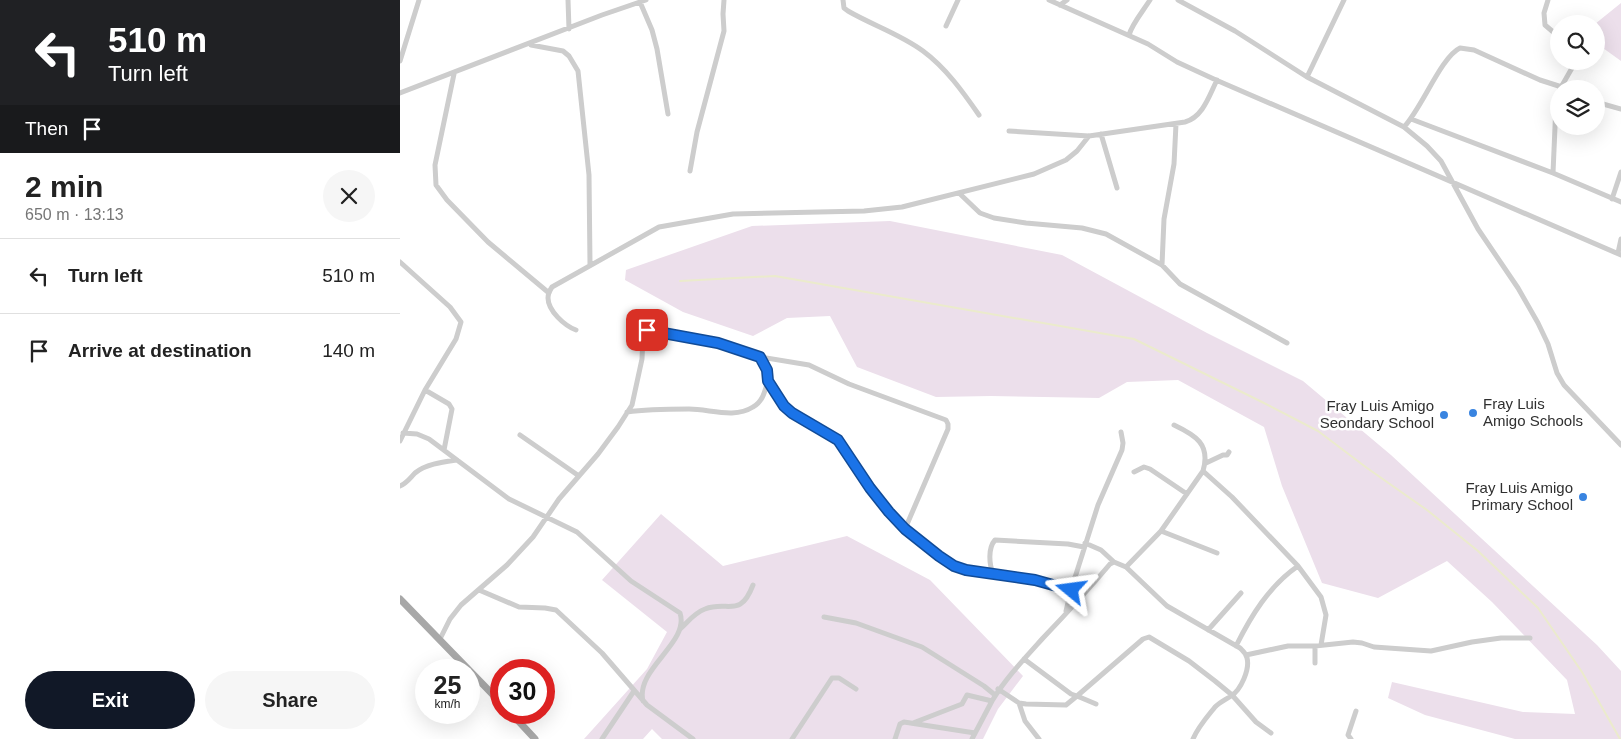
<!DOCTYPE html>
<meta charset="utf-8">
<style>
:root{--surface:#fff;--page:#f6f6f6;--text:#222;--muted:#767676;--line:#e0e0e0;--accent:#111827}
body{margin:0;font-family:Arial,sans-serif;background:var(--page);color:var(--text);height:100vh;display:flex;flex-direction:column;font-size:19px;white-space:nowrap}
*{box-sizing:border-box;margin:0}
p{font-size:16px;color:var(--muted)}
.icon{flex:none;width:28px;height:28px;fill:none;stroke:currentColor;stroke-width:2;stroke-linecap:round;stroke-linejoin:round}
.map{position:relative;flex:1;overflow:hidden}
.panel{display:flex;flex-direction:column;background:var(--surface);width:400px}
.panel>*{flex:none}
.banner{background:#202124;color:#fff;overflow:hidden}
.buttons{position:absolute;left:1150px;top:15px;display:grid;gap:10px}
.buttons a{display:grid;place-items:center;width:55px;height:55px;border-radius:50%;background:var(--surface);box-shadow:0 5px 20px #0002;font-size:25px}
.speed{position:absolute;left:15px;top:659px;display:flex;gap:10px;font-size:25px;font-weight:700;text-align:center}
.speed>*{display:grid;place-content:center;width:65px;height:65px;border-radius:50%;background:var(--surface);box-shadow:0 5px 20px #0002;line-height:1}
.speed small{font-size:12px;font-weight:400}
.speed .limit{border:8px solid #d22;background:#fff;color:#111}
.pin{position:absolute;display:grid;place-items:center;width:42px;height:42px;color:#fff;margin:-21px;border-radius:10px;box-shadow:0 2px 8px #0006}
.me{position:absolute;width:55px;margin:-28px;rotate:286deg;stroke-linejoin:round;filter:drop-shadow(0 0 4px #0008)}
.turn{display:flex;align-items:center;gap:18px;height:105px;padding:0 25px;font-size:22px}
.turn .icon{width:65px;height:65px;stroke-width:2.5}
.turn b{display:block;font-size:35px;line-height:42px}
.then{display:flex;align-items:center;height:48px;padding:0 25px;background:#0003;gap:10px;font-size:19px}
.round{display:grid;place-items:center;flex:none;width:52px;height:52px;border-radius:26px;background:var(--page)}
.headline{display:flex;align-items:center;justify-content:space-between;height:85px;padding:0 25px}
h1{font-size:30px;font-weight:800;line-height:38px}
.action{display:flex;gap:10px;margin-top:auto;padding:10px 25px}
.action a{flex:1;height:58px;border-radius:30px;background:var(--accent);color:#fff;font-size:20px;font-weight:800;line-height:58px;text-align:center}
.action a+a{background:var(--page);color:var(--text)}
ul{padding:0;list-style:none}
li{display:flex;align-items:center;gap:15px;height:75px;padding:0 25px;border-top:1px solid var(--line)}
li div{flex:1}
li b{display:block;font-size:19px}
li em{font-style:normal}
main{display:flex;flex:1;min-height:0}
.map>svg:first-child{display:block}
.green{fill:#ecdfeb}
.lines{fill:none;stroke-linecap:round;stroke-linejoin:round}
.stream{stroke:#ebebcc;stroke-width:2}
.minor{stroke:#cdcdcd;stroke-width:5}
.major{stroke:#a8a8a8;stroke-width:7}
.route-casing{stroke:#114b97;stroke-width:12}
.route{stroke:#1a73e8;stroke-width:9}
.poi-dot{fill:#3984e0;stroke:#fff;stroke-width:2}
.labels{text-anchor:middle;stroke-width:5;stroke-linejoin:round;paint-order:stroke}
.poi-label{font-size:15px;fill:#303030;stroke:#fff;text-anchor:end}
</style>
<main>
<section class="panel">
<div class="banner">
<div class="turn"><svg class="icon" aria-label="left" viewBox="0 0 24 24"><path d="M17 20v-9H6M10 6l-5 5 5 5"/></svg><div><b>510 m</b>Turn left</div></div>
<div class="then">Then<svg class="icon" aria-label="arrive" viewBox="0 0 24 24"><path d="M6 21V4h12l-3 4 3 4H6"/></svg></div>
</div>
<div class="headline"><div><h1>2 min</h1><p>650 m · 13:13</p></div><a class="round"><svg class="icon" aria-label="close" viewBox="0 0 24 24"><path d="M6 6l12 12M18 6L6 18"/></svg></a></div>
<ul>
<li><svg class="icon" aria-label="left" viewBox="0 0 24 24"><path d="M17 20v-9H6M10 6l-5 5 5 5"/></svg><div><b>Turn left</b></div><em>510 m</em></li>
<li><svg class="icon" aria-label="arrive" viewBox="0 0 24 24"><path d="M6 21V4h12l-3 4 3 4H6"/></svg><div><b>Arrive at destination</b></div><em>140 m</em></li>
</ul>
<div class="action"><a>Exit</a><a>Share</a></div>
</section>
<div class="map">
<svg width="1221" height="739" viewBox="0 0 1221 739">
<rect width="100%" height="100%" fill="#fff"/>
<!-- green -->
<path class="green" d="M1221,3v58l-25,-18v-19h-1z
M490,221l172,34 145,78 96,48 88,74 206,190 24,26v68h-106l-90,-24 -37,-17 4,-16 131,30 52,2 -8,-34 -75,-78 -45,-41 -69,37 -56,-15 -40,-97 -18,-59 -86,-47 -51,2 -28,16 -108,-2 -55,1 -79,-30 -27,-51 -43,2 -34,18 -70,-24 -58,-32 1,-10 126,-44z
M261,514l62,52 124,-30 83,44 93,96 -25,33 -15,30h-321l-10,-10 -9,10h-59l63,-70 20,-37 -65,-52z"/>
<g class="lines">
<!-- stream -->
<path class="stream" d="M280,281l95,-5 359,63 128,63 56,29 49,37 60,42 51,41 60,57 44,64 38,67"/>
<!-- minor -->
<path class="minor" d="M168,0l1,29
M443,0l1,8 4,3c24,14 52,23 75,40 23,17 40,41 56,64
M649,0l99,44 29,18 39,18 405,175
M778,0l57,31 72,46 97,50 23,19 14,15 37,68 40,59 20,35 10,21 9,29 7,12 57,60
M1148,0l-4,13 1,12 14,12
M240,2l12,28 5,19 11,65
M660,5l7,-5
M546,26l12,-26
M729,35c3,-11 14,-24 21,-35
M131,45l32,6 6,5 9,15 11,104 1,89
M0,61l19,-61
M54,74l-19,91 1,20 11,15 41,42 61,51
M907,77l37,-77
M1160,89l16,-28
M0,93l202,-78 44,-15
M1196,102l25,7
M1011,119l142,54 68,29
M1004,127c18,-19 37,-70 56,-79l14,2 66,30 28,9
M609,131l80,5 96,-14c18,-5 24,-26 32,-42
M701,134l16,54
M290,171l7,-39 27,-101 -1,-17 1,-14
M1153,173l3,-69 3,-12
M559,193l21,20 14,5 32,5 56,5 24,6 56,31 18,19 107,59
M1212,199l9,-27
M1218,253l3,-14
M0,262l50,45 11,15 -5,17 -31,51 -25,51
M762,265l2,-46 10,-55 2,-40
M176,330c-11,-4 -28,-19 -28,-32 0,-4 2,-8 4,-11l107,-60 74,-13 131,-3 38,-4 132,-33 32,-14 11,-9 12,-15
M361,357l6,13 1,11 16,24 8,8 46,26 32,49 19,24 16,17 34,27 15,10 12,4 69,10 36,10 -5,21
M25,390l24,14 3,5 -8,41
M227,412c20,-3 41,-3 62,-3 21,0 45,10 64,-2 10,-5 12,-17 15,-26
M3,433l14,1 12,5 80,60 68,33 54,49 49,32c10,30 -45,56 -37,88
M120,435l59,41
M806,463l17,-8h4l2,-3
M803,471l29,26 66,69 23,31 5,18 -5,30
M734,472l10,-5 6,2 37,25
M0,486c7,-3 10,-8 15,-13 11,-9 28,-11 42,-13
M761,531l42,-60c8,-27 -8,-36 -29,-46
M685,543l16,7 13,12
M726,567l35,-36 56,22
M593,573c-4,-9 -5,-25 2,-33l73,4 16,3
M79,590l40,17 26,1 11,2 46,43 45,52 46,34
M671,590l27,-85 24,-55 1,-7 -2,-11
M424,617l32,6 66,24 62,39 11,9
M280,629c8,-7 14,-16 25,-20 23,-9 35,10 48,-24
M808,630l33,-37
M40,639l10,-20 11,-14 46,-40 26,-28 26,-38 39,-45 20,-27 14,-22 10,-46 1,-23 4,-6 71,13 43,14 48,8 40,19 97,36 2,4v5l-43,100
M836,646c15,-30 33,-60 62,-80
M846,655l42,-9h27l38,-4 9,1 12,4 57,4 41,-9 29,-4h29
M624,659l47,35 6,2 66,-57 6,-2 40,24 26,20 17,14 24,27 15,11
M915,663v-17
M598,689l21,14 7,1 40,1 11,-9 19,8
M619,703l6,18 14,18
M513,723l49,-19 5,-9 25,6c14,-23 33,-43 51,-63 23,-24 46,-49 67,-74l4,-2 12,5 41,39 73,42c3,3 6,5 7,10 3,11 -6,32 -16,38 -6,4 -11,6 -16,11 -8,10 -17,20 -22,32
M202,739l32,-48
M392,739l40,-61h7l17,11
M495,739l5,-15 4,-2 71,11
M572,739l20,-38
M951,739l-3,-4 8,-24"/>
<!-- major -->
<path class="major" d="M0,599l101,104
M110,712l25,27"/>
</g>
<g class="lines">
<defs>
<path id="route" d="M247,330l71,13 42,14 7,13 1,11 16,25 8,7 46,27 32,48 19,24 16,17 34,27 15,10 12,4 69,10 36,10"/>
</defs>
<!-- route casing -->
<use href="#route" class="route-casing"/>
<!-- route -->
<use href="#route" class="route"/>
</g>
<!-- markers -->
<g class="poi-dot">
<circle cx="1073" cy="413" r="5"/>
<circle cx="1044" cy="415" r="5"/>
<circle cx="1183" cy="497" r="5"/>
</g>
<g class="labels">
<!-- poi labels -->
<g class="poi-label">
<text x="1083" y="409" text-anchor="start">Fray Luis<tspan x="1083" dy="17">Amigo Schools</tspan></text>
<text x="1034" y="411">Fray Luis Amigo<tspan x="1034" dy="17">Seondary School</tspan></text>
<text x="1173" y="493">Fray Luis Amigo<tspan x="1173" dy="17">Primary School</tspan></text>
</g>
</g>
</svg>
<div class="buttons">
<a><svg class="icon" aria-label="search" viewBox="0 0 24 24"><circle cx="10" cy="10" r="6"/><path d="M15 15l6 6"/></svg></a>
<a><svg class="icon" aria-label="layers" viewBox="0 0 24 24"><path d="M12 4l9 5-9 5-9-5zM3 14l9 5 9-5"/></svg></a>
</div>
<div class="speed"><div>25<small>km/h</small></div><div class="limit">30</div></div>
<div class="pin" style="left:247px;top:330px;background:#d93025"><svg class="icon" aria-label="arrive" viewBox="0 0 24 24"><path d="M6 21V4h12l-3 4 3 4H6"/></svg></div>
<svg class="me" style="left:671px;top:590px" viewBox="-20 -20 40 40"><path d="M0-17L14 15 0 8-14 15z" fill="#1a73e8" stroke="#fff" stroke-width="4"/></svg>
</div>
</main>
